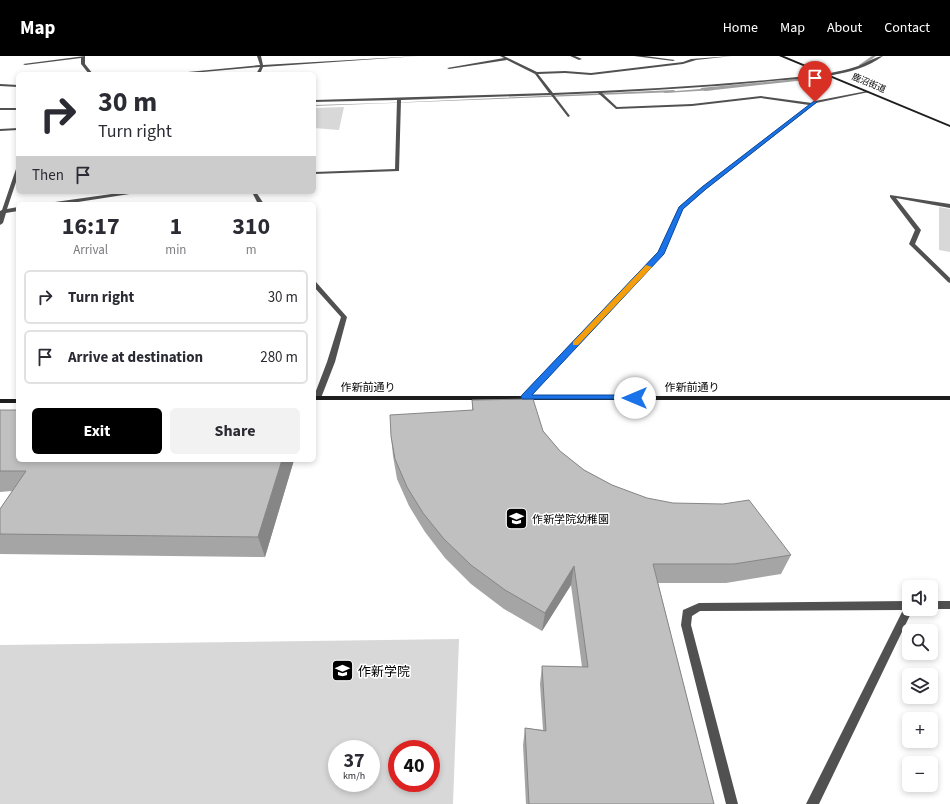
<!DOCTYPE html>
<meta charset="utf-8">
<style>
:root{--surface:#fff;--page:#f2f2f3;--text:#2b2b33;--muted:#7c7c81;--line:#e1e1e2;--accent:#000}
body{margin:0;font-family:"Source Sans 3","Noto Sans JP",sans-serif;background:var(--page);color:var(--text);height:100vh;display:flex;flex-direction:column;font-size:15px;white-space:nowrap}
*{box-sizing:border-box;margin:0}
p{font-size:13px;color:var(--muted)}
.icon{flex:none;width:22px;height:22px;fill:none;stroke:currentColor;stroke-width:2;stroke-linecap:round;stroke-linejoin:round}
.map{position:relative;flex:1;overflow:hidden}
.drawer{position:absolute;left:16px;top:146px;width:300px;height:260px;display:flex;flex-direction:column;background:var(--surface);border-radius:6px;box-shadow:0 2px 6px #0003}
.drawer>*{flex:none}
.banner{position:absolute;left:16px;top:16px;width:300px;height:122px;border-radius:6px;box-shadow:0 2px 6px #0003;background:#fff;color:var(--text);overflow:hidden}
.fabs{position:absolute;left:902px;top:524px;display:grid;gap:8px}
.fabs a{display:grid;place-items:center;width:36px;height:36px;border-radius:6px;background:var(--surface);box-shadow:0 2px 6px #0003;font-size:20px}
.speed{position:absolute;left:328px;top:684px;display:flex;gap:8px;font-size:20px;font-weight:700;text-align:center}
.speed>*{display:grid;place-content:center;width:52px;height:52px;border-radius:50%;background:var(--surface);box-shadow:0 2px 6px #0003;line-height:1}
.speed small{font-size:10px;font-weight:400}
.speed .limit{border:6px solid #d22;background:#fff;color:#111}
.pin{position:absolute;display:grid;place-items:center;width:34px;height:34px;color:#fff;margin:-41px -17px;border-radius:50% 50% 50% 0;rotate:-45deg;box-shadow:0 0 4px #0007}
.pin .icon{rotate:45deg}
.me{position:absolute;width:44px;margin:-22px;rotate:270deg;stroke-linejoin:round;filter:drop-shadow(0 0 3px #0008)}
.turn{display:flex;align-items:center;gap:14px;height:84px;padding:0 16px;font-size:18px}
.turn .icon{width:52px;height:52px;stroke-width:2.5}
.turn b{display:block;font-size:28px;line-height:34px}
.then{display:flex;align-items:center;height:38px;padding:0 16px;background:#0003;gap:8px;font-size:15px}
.eta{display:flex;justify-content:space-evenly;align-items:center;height:68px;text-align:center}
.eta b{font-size:24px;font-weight:700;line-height:28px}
.cta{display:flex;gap:8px;margin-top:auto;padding:8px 16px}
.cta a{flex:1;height:46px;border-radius:6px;background:var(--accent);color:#fff;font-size:16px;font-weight:700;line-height:46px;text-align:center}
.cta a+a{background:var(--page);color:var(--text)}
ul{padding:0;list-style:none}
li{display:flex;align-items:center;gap:12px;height:54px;margin:0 8px 6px;padding:0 8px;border:2px solid var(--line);border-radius:6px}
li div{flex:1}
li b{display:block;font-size:15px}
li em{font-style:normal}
header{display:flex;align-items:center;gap:24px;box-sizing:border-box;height:56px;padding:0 20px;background:var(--accent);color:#fff}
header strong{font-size:19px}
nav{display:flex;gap:22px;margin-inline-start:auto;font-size:14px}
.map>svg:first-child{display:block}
.green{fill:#d8d8d8;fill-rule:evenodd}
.water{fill:#9f9f9f}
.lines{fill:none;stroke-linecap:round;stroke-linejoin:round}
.stream{fill:#9f9f9f;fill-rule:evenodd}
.street{fill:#515151;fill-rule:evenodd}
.secondary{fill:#1e1e1e;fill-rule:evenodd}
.wall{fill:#a5a5a5}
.shaded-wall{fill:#868686}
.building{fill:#c0c0c0;stroke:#868686}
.route{fill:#1a73e8;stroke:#114b97}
.slow{fill:#f59e0b}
.labels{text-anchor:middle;stroke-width:3;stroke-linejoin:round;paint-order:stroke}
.far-street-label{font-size:9px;fill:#000;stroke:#fff}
.street-label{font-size:11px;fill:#000;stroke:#fff}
.poi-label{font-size:11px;fill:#000;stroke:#fff;text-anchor:start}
.near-poi-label{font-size:13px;fill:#000;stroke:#fff;text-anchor:start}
</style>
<header>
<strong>Map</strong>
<nav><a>Home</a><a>Map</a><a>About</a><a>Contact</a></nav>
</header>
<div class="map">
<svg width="950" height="748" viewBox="0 0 950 748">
<rect width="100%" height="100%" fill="#fff"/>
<!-- green -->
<path class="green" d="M344,51l-5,23 -25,-2v-20z
M939,151l11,2v43l-11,-2z
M459,583l-6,165h-453v-159zM337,693h34v34h-34zM397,693h34v34h-34z"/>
<!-- water -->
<path class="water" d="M818,21l7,1 -120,13 -5,-3z
M674,34l2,2 -362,14v-1l72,-2z"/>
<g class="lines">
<!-- stream -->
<path class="stream" d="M872,0h4l-15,11h-2v-2z
M713,32l1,2 -49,3 -2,-1z"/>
<!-- street -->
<path class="street" d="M85,0v8l8,10h-4l-8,-10v-6l-56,7 -2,-1z
M257,0h4l2,9 156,-9 -156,11 -3,7h-4l4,-7 -79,7h-14l93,-9z
M500,0h4l33,16 28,-1 26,2 92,-11 8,-3 41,-3 -36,4 -13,4 -92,11 -26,-2 -27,1 15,19c85,-3 170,-8 254,-17 16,-2 33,-4 48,-9 8,-2 21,-11 28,-11 -29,22 -77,22 -111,25 -57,6 -113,9 -170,12l15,14 75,-3 69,-8 51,7 3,-2 52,-10 2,1 -53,11 -110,86 -23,20 -20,45 -135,145h-3l-4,-2 1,-2 136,-143 21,-45 23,-20 107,-82 -48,-7 -69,8 -76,3 -18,-16 -44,2 16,21 -2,1 -17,-22 -150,5 -2,71 -85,3v-2l81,-3 2,-69 -83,2v-2l235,-7 -14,-19 -28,-14 -58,9 -2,-1 57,-10z
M570,0h5l7,3 -3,1z
M634,0h11l30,4 -2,1z
M0,28l18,1v2l-18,-1z
M0,52h18v2h-18z
M18,72v2l-18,1v-2z
M18,112v8l-11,33 11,-2v4l-12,2 -3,10 -3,2v-14l2,-1 14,-41z
M126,136h12l-2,1 -71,11h-13l3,-2z
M252,136h4l8,12h-6z
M890,139l60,9v4l-54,-10 25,32 -6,14 35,34v5l-2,-1 -39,-38 6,-14 -25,-33z
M314,225l2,1 31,35 -12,45 -14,36 -4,2h-3v-4l13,-34 14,-45 -27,-30z
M909,545v8h4l-94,195h-13l97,-194 -203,1 -8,5 -1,9 47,179h-12l-45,-179 2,-15 16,-7z
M931,545h19v8h-20h1z"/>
<!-- secondary -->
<path class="secondary" d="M779,0h5l166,69v2z
M314,340h636v4h-636z
M0,343h18v4h-18z"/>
</g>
<!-- wall -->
<path class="wall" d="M472,344l71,31 17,20 24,19 28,15 179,70 -10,19 -55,9h-68l56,221h-188l-3,-59 2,-17 18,2 -3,-46 2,-18 40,1 -11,-82 -29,46 -38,-22 -33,-25 -26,-26 -20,-26 -16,-26 -12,-27 -4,-23 -2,-20 81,-26z
M0,354h17l277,50 -29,97 -265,-3v-45l12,-18 -12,1z"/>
<!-- shaded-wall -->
<path class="shaded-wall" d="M282,404h12l-29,97 -7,-20z
M574,510l-3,19 -29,46 3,-18z"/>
<!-- building -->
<path class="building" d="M533,343l10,32 17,20 24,19 28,15 35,13 26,5 50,1 26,-4 42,55 -57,9h-81l61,240h-185l-4,-76 21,3 -4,-65 46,1 -14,-101 -29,47 -40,-23 -34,-25 -27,-26 -21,-26 -16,-26 -12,-28 -4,-23 -1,-21 83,-5 -1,-10z
M18,353v51h264l-24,77 -258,-3v-25l26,-38h-26v-61h17z"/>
<!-- route -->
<path class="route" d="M814,45l3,1 -111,87 -23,20 -19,45 -132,141h103l4,3 -1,1h-116l-1,-2 1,-2 136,-143 21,-45 23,-20z"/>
<!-- slow -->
<path class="slow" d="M646,209l6,2 -74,78h-5v-3z"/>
<!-- icons -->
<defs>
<symbol id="school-square" viewBox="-11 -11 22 22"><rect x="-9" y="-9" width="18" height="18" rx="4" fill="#000" stroke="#fff"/><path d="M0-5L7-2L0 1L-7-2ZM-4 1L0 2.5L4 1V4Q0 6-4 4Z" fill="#fff"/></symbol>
</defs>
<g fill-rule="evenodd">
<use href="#school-square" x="504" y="450" width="25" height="25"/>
<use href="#school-square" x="330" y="602" width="25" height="25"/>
</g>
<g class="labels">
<!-- far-street labels -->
<g class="far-street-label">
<text transform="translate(869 27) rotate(23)" y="3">鹿沼街道</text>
</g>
<!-- street labels -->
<g class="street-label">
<text x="368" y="335">作新前通り</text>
<text x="692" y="335">作新前通り</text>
</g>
<!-- poi labels -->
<g class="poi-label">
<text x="532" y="467">作新学院幼稚園</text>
</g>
<!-- near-poi labels -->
<g class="near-poi-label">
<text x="358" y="620">作新学院</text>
</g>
</g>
</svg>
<div class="fabs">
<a><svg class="icon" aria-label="sound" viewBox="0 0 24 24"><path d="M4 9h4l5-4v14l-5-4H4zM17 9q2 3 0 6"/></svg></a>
<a><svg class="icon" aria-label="search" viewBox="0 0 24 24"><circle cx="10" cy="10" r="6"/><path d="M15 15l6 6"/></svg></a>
<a><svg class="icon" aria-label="layers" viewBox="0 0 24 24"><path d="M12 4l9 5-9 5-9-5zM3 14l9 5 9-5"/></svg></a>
<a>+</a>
<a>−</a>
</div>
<div class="speed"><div>37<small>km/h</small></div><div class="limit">40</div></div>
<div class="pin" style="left:815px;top:46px;background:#d93025"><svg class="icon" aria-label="arrive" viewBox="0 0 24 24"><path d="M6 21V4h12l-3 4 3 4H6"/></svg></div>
<svg class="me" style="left:635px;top:342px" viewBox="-20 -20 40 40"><circle r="19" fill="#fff"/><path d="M0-13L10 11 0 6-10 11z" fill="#1a73e8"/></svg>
<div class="banner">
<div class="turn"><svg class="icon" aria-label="right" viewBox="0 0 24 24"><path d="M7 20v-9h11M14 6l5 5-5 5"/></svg><div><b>30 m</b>Turn right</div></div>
<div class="then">Then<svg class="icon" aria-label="arrive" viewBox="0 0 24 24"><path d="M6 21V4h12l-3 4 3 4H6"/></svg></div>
</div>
<section class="drawer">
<div class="eta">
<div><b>16:17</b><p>Arrival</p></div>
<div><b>1</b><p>min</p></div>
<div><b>310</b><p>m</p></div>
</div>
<ul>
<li><svg class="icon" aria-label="right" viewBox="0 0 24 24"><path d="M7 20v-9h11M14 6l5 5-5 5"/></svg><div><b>Turn right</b></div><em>30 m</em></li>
<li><svg class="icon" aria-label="arrive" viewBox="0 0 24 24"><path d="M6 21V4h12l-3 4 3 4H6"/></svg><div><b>Arrive at destination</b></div><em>280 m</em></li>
</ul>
<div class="cta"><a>Exit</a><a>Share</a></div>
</section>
</div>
